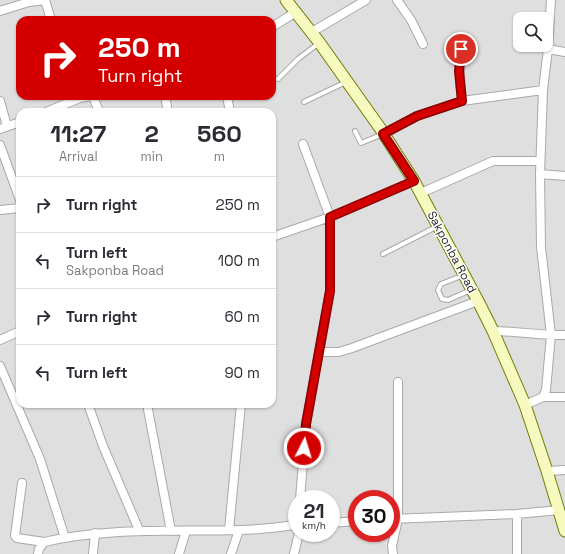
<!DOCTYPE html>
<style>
:root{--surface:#fff;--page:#f2f2f3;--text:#2b2b33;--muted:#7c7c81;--line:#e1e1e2}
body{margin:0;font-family:"Space Grotesk",sans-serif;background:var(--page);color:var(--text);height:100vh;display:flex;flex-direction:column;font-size:15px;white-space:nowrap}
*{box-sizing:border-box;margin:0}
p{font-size:13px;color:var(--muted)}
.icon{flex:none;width:22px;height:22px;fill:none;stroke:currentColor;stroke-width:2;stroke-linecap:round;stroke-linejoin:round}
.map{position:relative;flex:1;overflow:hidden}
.panel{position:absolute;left:16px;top:108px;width:260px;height:300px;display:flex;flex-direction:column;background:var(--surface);border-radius:12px;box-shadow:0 1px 3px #0004}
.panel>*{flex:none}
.guide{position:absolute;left:16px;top:16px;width:260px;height:84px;border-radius:12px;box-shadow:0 1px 3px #0004;background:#d40000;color:#fff;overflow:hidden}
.fabs{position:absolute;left:513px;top:12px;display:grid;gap:8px}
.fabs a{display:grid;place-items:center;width:40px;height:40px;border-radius:8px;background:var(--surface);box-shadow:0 1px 3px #0004;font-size:20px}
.speed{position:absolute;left:288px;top:490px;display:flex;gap:8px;font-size:20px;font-weight:700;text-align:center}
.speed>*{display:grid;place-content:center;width:52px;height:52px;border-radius:50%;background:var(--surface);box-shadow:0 1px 3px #0004;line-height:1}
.speed small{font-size:10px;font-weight:400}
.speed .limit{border:6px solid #d22;background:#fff;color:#111}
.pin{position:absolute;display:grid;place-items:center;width:34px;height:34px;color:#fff;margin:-17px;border:2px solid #fff;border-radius:50%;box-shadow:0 1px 4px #0007}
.me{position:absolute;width:44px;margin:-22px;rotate:5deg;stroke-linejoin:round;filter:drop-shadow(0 0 3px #0008)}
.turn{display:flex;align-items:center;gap:14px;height:84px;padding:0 16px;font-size:18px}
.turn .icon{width:52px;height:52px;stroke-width:2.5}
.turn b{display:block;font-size:28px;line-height:34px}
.eta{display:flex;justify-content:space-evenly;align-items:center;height:68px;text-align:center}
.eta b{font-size:24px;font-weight:700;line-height:28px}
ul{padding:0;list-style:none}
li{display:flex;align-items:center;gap:12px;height:56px;padding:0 16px;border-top:1px solid var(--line)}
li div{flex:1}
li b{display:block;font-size:15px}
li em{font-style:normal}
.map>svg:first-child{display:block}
.residential{fill:#e0dfdf;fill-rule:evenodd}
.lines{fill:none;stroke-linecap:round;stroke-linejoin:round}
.lane-casing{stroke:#a9a9a9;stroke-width:6}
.street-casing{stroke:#a9a9a9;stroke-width:10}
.secondary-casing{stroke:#707d05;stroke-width:13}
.lane{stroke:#fff;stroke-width:4}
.street{stroke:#fff;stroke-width:8}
.secondary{stroke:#f7fabf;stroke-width:11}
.route-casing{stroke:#8a0000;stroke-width:10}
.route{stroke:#d40000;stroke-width:7}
.labels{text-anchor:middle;stroke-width:3;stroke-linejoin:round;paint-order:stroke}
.street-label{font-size:12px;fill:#222;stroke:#fff}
</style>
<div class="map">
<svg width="565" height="554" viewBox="0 0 565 554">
<rect width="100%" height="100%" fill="#f2efe9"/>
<!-- residential -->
<path class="residential" d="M0,0h565v554h-565zM520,19h26v26h-26zM20,20h252v76h-252zM20,112h252v292h-252zM297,499h34v34h-34zM357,499h34v34h-34z"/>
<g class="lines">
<defs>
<path id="lane" d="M278,79l20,-20 21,-16
M304,102l42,-20
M355,131l6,12 22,-9
M383,254l55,-28
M464,275l-23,9 -3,6 4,9 6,1 23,-10"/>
<path id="street" d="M45,0l6,20
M397,0l14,20 12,24
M0,11l29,-9 16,-2
M272,27l24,-15
M312,32l54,-32
M548,49l17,3
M93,96l6,16
M165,96l3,16
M227,96l3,16
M0,101l7,25
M462,101c-3,-21 -3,-40 1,-60
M46,112l34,-14 11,-2
M0,129l20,-7
M383,134l34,-18 45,-15 81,-11
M0,145l20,55
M540,174l25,2
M421,193l72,-32h47
M0,210l20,-2
M272,237l58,-20 84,-36
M493,331c25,0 48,5 72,4
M0,340l20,-9
M319,352h20l13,-4 126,-47
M0,366l40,93 25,79
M543,397h22
M88,404l15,42 36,84
M147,404l24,127
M525,405l18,-8 3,-7 5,-55 -10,-88 -1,-73 3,-84 5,-41 3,-49
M547,471l18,-1
M22,483l-7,53 2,2 27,4
M300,499l6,-75 24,-133v-74l-27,-73
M391,519l126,-5 42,-4
M331,523l26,-2
M229,530l12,-126
M38,554l1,-5 5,-7c65,-15 129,-10 195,-12 19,0 39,-3 58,-5
M93,554l2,-21
M179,554l7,-23
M231,554l8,-24
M294,554l5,-21
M393,554l-1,-8 6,-27v-137
M517,554v-40"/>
<path id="secondary" d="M286,0l33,42 61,86 34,53 64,120 15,30 32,74 22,66 18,60"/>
</defs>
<!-- lane casing -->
<use href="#lane" class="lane-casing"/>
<!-- street casing -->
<use href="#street" class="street-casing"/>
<!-- secondary casing -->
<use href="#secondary" class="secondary-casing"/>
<!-- lane -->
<use href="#lane" class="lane"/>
<!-- street -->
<use href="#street" class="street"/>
<!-- secondary -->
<use href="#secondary" class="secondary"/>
</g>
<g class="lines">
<defs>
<path id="route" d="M304,448l2,-24 24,-133v-74l84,-36 -31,-47 34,-18 45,-15 -3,-30 2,-22"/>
</defs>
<!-- route casing -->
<use href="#route" class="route-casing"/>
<!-- route -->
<use href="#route" class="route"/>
</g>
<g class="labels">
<!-- street labels -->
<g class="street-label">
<text transform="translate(452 252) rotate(62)" y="4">Sakponba Road</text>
</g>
</g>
</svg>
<div class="fabs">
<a><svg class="icon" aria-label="search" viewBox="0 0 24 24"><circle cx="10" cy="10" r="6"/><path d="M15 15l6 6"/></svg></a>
</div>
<div class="speed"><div>21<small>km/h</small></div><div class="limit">30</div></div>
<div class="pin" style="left:461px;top:49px;background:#d93025"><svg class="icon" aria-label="arrive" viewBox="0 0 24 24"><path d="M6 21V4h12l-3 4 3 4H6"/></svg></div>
<svg class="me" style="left:304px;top:448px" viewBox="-20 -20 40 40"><circle r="17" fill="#d40000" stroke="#fff" stroke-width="3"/><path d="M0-11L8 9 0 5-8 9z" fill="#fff"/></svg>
<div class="guide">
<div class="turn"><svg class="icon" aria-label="right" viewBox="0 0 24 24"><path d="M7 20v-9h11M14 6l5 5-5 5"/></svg><div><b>250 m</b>Turn right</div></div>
</div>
<section class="panel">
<div class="eta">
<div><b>11:27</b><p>Arrival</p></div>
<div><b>2</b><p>min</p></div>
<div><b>560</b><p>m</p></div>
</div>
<ul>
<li><svg class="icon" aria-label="right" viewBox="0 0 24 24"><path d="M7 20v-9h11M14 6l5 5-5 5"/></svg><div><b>Turn right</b></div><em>250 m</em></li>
<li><svg class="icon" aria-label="left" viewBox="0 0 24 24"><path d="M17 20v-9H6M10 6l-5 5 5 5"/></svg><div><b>Turn left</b><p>Sakponba Road</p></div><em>100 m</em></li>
<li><svg class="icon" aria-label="right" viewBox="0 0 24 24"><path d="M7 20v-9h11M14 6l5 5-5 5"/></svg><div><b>Turn right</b></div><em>60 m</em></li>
<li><svg class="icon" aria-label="left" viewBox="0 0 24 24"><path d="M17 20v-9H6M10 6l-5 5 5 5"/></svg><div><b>Turn left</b></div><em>90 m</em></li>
</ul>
</section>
</div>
